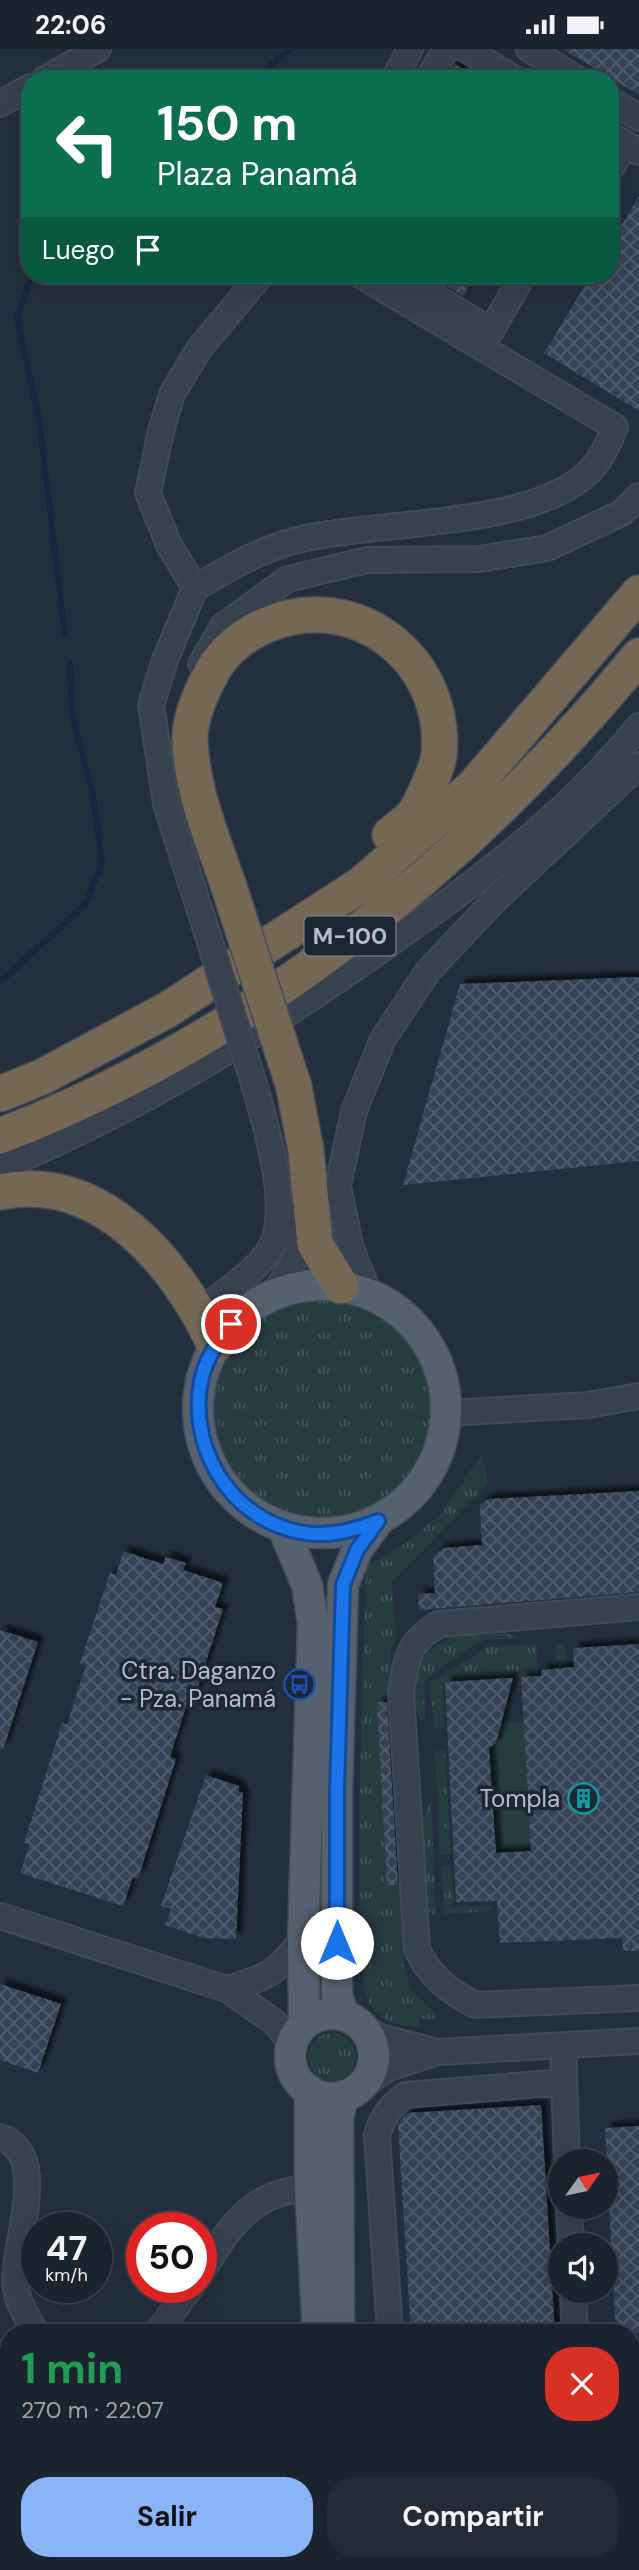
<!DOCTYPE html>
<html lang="es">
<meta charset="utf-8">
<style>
:root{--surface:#1b232e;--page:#242b36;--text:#f1f3f6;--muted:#a0a4aa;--line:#39404a;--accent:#8ab4f8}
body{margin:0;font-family:"DM Sans",sans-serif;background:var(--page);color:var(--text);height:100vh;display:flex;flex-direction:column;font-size:26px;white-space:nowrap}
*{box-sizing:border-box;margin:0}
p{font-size:23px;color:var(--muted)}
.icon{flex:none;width:38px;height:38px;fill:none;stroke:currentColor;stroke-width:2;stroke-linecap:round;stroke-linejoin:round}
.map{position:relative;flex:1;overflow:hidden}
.details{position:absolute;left:0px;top:2275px;width:640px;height:247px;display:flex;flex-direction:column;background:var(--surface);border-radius:28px 28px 0 0;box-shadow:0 7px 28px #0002,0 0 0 2px var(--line)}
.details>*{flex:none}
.banner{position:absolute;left:21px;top:21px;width:598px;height:214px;border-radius:28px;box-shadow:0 7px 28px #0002,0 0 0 2px var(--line);background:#0b6e4f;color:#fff;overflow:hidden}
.needle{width:46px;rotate:57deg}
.tools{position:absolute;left:548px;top:2100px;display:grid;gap:14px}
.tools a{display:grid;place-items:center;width:70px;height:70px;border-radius:50%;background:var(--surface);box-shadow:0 7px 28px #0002,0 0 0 2px var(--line);font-size:35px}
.speed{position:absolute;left:21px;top:2163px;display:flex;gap:14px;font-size:35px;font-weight:700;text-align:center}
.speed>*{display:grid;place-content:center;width:91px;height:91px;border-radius:50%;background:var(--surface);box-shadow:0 7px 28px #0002,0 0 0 2px var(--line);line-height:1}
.speed small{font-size:18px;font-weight:400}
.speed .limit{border:10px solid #d22;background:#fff;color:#111}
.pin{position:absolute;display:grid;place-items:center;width:60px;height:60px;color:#fff;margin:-30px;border:4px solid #fff;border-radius:50%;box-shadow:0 2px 7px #0007}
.me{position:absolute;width:77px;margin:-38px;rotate:0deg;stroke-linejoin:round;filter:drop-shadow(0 0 5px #0008)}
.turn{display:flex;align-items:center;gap:24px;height:147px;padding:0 21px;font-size:32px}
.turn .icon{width:91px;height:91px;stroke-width:2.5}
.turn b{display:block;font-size:49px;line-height:60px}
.then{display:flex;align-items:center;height:66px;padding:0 21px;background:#0003;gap:14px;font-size:26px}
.round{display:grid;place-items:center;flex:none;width:74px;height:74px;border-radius:28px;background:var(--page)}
.summary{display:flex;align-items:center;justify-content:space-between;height:119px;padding:0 21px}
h1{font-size:42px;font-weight:700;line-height:52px;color:#1e9e55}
.primary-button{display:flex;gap:14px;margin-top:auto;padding:14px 21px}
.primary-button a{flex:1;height:80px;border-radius:28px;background:var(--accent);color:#111;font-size:28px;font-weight:700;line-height:80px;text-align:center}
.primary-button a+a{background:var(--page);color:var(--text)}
.status{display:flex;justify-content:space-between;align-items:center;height:49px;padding:0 35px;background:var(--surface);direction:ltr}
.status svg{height:19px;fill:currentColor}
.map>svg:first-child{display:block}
.grass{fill:url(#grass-tufts)}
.garden{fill:#263c3f}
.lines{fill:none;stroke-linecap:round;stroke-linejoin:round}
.stream{stroke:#17263c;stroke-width:6}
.building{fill:url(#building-cross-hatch);filter:url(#shadow)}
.minor-casing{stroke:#414a57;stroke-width:28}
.major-casing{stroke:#414a57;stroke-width:33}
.highway-casing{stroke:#434c59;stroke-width:38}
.minor{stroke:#38414e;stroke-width:24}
.major{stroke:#56606e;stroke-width:30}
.highway{stroke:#746855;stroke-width:35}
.minor-bridge-casing{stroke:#414a57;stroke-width:28;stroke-linecap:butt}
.highway-bridge-casing{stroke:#434c59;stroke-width:38;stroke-linecap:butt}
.minor-bridge{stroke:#38414e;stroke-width:24}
.highway-bridge{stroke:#746855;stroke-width:35}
.route-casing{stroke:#114b97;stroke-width:18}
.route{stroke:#1a73e8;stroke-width:12}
.labels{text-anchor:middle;stroke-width:7;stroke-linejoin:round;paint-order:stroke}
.shield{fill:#1d2633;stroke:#878f9c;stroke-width:2}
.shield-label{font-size:23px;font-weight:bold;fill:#b4bcc9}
.poi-label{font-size:24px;fill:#b4bcc9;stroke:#1d2633;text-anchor:end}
</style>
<div class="status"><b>22:06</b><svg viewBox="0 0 49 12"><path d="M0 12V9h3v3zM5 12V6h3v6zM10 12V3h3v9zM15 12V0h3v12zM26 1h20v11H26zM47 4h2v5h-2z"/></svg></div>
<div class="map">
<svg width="639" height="2521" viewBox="0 0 639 2521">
<defs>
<pattern id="grass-tufts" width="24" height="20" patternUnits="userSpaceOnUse" patternTransform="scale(1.75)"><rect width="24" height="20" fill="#263c3f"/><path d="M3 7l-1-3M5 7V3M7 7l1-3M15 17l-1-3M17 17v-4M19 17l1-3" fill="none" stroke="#435659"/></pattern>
<pattern id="building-cross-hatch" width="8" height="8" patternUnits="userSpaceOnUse" patternTransform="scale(1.75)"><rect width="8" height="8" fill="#364354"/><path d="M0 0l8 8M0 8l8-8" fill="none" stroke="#515c6b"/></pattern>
<filter id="shadow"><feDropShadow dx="6" dy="-6" stdDeviation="2" flood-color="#0009"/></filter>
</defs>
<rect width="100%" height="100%" fill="#242f3e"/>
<!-- grass -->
<path class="grass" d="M214 1361a110 110 0 1 1 220 0a110 110 0 1 1-220 0Z
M482,1405l6,29 -96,100 5,56 -6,7 -2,55 -11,1 9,183h12l5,83 8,23 23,21 -1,7h-14l-2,8c-18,-2 -41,-5 -49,-25 -10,-20 -9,-77 -9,-100 -2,-112 3,-224 6,-336l43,-25 33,-29z
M498,1582l25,7 -40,2 -59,40 1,40h-5l-8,-25 6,-29 10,-15 27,-17z
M556,1594h8l3,28 -10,1z
M536,1595l2,32 -95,6 1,45 -10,2 -4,-46 57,-36z
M445,1701l6,105h-11l-5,-104z
M431,1751l5,117 -11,-9 -5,-84z
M441,1817h10l3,41 38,-2v6l-48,3z
M308 2008a24 24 0 1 1 48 0a24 24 0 1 1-48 0Z"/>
<!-- garden -->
<path class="garden" d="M523,1673l8,129 -35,2 -7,-106 7,-4 2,-6 -10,-13z"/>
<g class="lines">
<!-- stream -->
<path class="stream" d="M256,30l34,-30
M32,226l-15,43 22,101 26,216
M0,933l85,-77 17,-43 -9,-68 -21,-79 -2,-51"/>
</g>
<!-- building -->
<path class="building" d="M563,0h76v46z
M455,15l24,15h-34z
M639,147v215l-95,-58 47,-78h20v-32z
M429,226h47l-13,21z
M639,928v184l-236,24 57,-201z
M639,1442v101l-220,18 -1,-16 17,-1 -2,-37 11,-8 38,-3 -2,-40 8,-6z
M123,1502l40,13 3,-7 20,6 -3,7 40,13 -8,24 8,2 -29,90 -5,-2 -19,60 6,2 -38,120 -5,-2 -10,29 -103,-33 10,-29 -6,-1 38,-120 5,1 19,-59 -6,-2 30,-90 6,2z
M0,1581l38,12 -35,108 -3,-1z
M639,1595v307h-16l-1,-13 -122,5 -3,-42 -41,1 -11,-220 68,-4 -17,65 -7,5 7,105 35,-2 -10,-174 20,-1v-6l33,-3 -1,-19z
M377,1653h10l11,183h-11z
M206,1726l33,11v6h4l-7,147 -33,-1 -38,-13 6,-16 -10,-3z
M0,1935l61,20 -23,69 -38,-13z
M541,2056l14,228h-144l-13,-209 9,-11z
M639,2077v207h-23l-11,-205z"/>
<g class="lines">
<defs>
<path id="minor" d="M465,0l50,30
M529,0l48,30
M45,30l53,-30
M394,30l16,-30
M428,30l18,-30
M611,51l28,18
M0,55l30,-17
M611,86l28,17
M611,119l15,-24
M399,226l92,56 32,-56
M195,539c36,-21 71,-42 111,-50 78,-17 224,-11 282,-65 12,-12 21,-30 27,-46l-255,-152
M201,615l22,-38 65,-47 79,-19 112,-1 68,-11 75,-35 17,-17
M204,874l-38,-119 -15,-99 14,-45 30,-72 -26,-43 -21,-52 13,-62 11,-37 27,-45 62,-74
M0,1119c139,-58 266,-136 389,-224 90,-63 180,-131 250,-218
M369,1245l-18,-45 -13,-63 16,-75 29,-72 45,-68 69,-73 142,-133
M273,1246c20,-29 29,-44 26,-80
M200,1263c20,-17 59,-42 71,-65 21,-38 -6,-124 -17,-163
M447,1364l141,-8 51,-9
M639,1558l-200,17c-33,19 -32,35 -38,69l16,256c12,27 32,42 58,56l164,-7
M0,1867l227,73 47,33 18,21
M227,1940c39,-11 53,-17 76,-52
M361,1977l19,11 57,15
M563,1997l4,115
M362,2036l27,-17 49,-16 201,-11
M0,2088c54,18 10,111 16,152 2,15 13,32 21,44
M569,2158l2,38
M201,2223c30,-46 50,-81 109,-84
M573,2242l2,42
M157,2284l34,-46
M390,2284l-13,-198c6,-19 13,-29 29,-40l158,-13
M632,2467l7,3"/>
<path id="major" d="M198 1360a124 124 0 1 1 248 0a124 124 0 1 1-248 0Z
M283,1479l24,57 6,39 -10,313 1,88
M290 2007a42 42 0 1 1 84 0a42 42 0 1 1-84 0Z
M343,1966l-6,-21v-203l6,-206 14,-35 21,-29
M310,2042v97l8,145
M339,2284l-1,-214 5,-23
M334,2513l1,8
M362,2513l1,8"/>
<path id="highway" d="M228,835c-16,-46 -36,-94 -38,-143 -1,-24 12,-51 23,-71 11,-19 30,-35 51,-44 89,-40 184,32 175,129 -1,11 -18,50 -25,59 -6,8 -16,14 -24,21
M294,1038l12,64 9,93 26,42
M0,1045l42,-17 125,-67 195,-126 112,-98 165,-193
M0,1087c251,-96 470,-274 639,-480
M0,1143c101,-21 176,71 215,153"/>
</defs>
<!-- minor casing -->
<use href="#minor" class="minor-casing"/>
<!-- major casing -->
<use href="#major" class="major-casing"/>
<!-- highway casing -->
<use href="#highway" class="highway-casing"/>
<!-- minor -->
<use href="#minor" class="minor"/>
<!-- major -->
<use href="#major" class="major"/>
<!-- highway -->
<use href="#highway" class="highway"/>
<defs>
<path id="minor-bridge" d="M204,874l50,161"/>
<path id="highway-bridge" d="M228,835l66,203"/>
</defs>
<!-- minor-bridge casing -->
<use href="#minor-bridge" class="minor-bridge-casing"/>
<!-- highway-bridge casing -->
<use href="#highway-bridge" class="highway-bridge-casing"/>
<!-- minor-bridge -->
<use href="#minor-bridge" class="minor-bridge"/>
<!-- highway-bridge -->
<use href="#highway-bridge" class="highway-bridge"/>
</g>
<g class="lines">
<defs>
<path id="route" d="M231,1275c-13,17 -26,36 -30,57 -14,73 37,148 114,153 22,1 42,-5 63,-13l-21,29 -14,35 -6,206v152"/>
</defs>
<!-- route casing -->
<use href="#route" class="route-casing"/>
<!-- route -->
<use href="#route" class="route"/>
</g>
<!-- icons -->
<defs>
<symbol id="bus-ring" viewBox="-11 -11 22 22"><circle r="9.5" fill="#1d2633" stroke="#1a4fb4" stroke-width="1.5"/><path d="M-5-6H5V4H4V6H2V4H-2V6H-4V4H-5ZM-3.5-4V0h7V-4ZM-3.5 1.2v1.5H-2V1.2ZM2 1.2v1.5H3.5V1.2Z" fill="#1a4fb4"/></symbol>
<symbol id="building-ring" viewBox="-11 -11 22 22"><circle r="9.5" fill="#1d2633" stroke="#0f9aa8" stroke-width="1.5"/><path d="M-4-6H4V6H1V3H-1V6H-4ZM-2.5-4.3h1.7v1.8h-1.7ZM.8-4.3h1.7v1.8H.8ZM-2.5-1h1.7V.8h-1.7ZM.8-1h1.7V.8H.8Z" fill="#0f9aa8"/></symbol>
</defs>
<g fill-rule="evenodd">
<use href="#bus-ring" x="282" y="1618" width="35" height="35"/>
<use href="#building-ring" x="566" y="1732" width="35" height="35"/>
</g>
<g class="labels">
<!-- shield labels -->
<rect class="shield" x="304.5" y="867.5" width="91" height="39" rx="5"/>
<g class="shield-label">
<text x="350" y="895">M-100</text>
</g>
<!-- poi labels -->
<g class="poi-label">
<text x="276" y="1630">Ctra. Daganzo<tspan x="276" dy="28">- Pza. Panamá</tspan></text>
<text x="560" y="1758">Tompla</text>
</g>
</g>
</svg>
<div class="tools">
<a><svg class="needle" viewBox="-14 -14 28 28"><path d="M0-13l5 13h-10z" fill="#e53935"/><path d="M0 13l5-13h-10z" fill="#a0a4aa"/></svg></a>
<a><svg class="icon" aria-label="sound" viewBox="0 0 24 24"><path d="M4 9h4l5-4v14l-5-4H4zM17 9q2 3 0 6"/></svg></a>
</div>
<div class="speed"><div>47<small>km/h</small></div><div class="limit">50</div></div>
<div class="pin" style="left:231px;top:1275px;background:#d93025"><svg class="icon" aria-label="arrive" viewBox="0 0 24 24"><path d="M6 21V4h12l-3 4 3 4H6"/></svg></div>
<svg class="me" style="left:337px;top:1894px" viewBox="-20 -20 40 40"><circle r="19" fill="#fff"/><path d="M0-13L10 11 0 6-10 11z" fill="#1a73e8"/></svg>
<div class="banner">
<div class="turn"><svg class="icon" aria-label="left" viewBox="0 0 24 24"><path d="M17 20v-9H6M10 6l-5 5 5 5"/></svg><div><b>150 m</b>Plaza Panamá</div></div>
<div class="then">Luego<svg class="icon" aria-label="arrive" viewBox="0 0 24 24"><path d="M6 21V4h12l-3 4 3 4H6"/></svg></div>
</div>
<section class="details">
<div class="summary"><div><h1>1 min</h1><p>270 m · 22:07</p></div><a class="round" style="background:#d93025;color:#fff"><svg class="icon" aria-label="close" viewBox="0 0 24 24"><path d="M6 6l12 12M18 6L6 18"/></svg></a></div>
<div class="primary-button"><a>Salir</a><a>Compartir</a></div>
</section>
</div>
